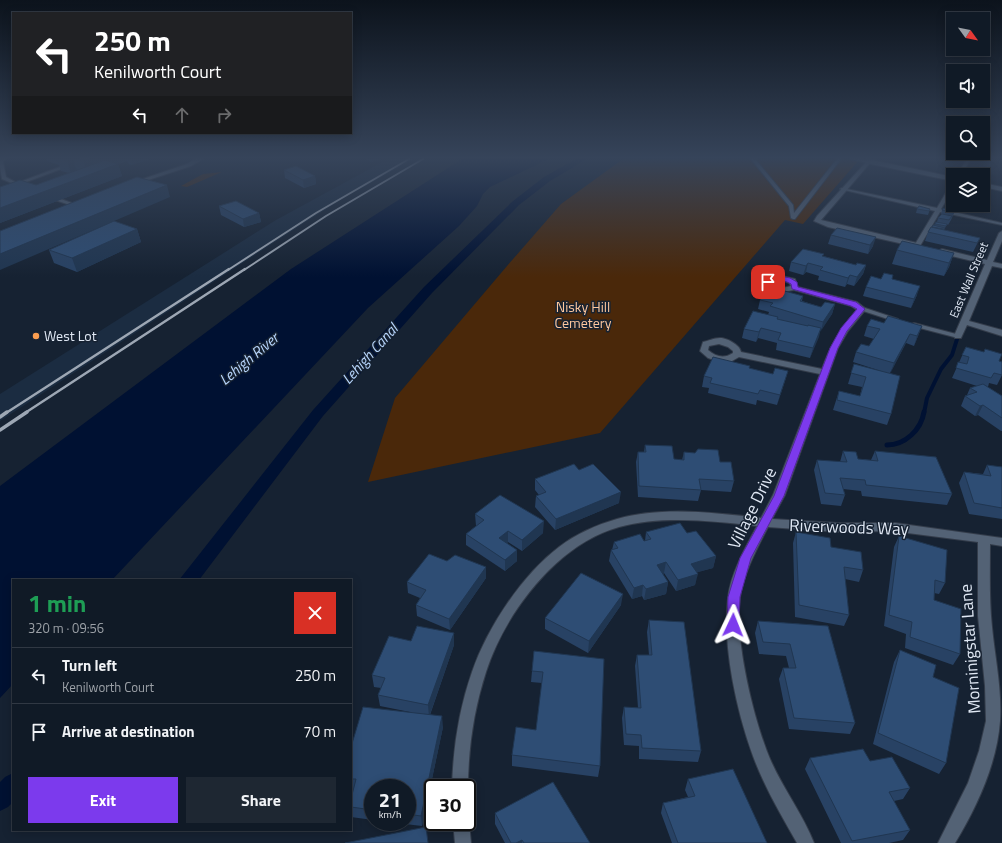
<!DOCTYPE html>
<meta charset="utf-8">
<style>
:root{--surface:#101a26;--page:#1e2732;--text:#f1f3f6;--muted:#9ca1a7;--line:#303843;--accent:#7c3aed}
body{margin:0;font-family:"Titillium Web",sans-serif;background:var(--page);color:var(--text);height:100vh;display:flex;flex-direction:column;font-size:15px;white-space:nowrap}
*{box-sizing:border-box;margin:0}
p{font-size:13px;color:var(--muted)}
.icon{flex:none;width:22px;height:22px;fill:none;stroke:currentColor;stroke-width:2;stroke-linecap:round;stroke-linejoin:round}
.map{position:relative;flex:1;overflow:hidden}
.details{position:absolute;left:12px;top:579px;width:340px;height:252px;display:flex;flex-direction:column;background:var(--surface);border-radius:0px;box-shadow:0 2px 10px #0003,0 0 0 1px var(--line)}
.details>*{flex:none}
.hud{position:absolute;left:12px;top:12px;width:340px;height:122px;border-radius:0px;box-shadow:0 2px 10px #0003,0 0 0 1px var(--line);background:#202124;color:#fff;overflow:hidden}
.needle{width:26px;rotate:123deg}
.controls{position:absolute;left:946px;top:12px;display:grid;gap:8px}
.controls a{display:grid;place-items:center;width:44px;height:44px;border-radius:0px;background:var(--surface);box-shadow:0 2px 10px #0003,0 0 0 1px var(--line);font-size:20px}
.speed{position:absolute;left:364px;top:779px;display:flex;gap:8px;font-size:20px;font-weight:700;text-align:center}
.speed>*{display:grid;place-content:center;width:52px;height:52px;border-radius:50%;background:var(--surface);box-shadow:0 2px 10px #0003,0 0 0 1px var(--line);line-height:1}
.speed small{font-size:10px;font-weight:400}
.speed .limit{border:2px solid #111;border-radius:6px;background:#fff;color:#111}
.pin{position:absolute;display:grid;place-items:center;width:34px;height:34px;color:#fff;margin:-17px;border-radius:8px;box-shadow:0 2px 6px #0006}
.me{position:absolute;width:44px;margin:-22px;rotate:2deg;stroke-linejoin:round;filter:drop-shadow(0 0 3px #0008)}
.turn{display:flex;align-items:center;gap:14px;height:84px;padding:0 16px;font-size:18px}
.turn .icon{width:52px;height:52px;stroke-width:2.5}
.turn b{display:block;font-size:28px;line-height:34px}
.lanes{display:flex;align-items:center;height:38px;padding:0 16px;background:#0003;justify-content:center;gap:20px;direction:ltr}
.lanes .off{opacity:.35}
.round{display:grid;place-items:center;flex:none;width:42px;height:42px;border-radius:0px;background:var(--page)}
.overview{display:flex;align-items:center;justify-content:space-between;height:68px;padding:0 16px}
h1{font-size:24px;font-weight:700;line-height:30px;color:#1e9e55}
.action{display:flex;gap:8px;margin-top:auto;padding:8px 16px}
.action a{flex:1;height:46px;border-radius:0px;background:var(--accent);color:#fff;font-size:16px;font-weight:700;line-height:46px;text-align:center}
.action a+a{background:var(--page);color:var(--text)}
ul{padding:0;list-style:none}
li{display:flex;align-items:center;gap:12px;height:56px;padding:0 16px;border-top:1px solid var(--line)}
li div{flex:1}
li b{display:block;font-size:15px}
li em{font-style:normal}
.map>svg:first-child{display:block}
.built{fill:#1b2c41}
.green{fill:#4a280a}
.water{fill:#001132}
.lines{fill:none;stroke-linecap:round;stroke-linejoin:round}
.stream-far1{stroke:#001132;stroke-width:4}
.stream{stroke:#001132;stroke-width:5}
.canal{fill:#001132;fill-rule:evenodd}
.lane-casing{stroke:#333c4a;stroke-width:2}
.street-casing{stroke:#333c4a;stroke-width:2}
.secondary-casing{stroke:#333c4a;stroke-width:2}
.lane{fill:#536275;fill-rule:evenodd}
.street{fill:#536275;fill-rule:evenodd}
.secondary{fill:#536275;fill-rule:evenodd}
.rail-far2{stroke:#9da7b4;stroke-width:2}
.rail-far1{stroke:#9da7b4;stroke-width:2.5}
.rail{stroke:#9da7b4;stroke-width:3.5}
.wall{fill:#284264}
.shaded-wall{fill:#203651}
.building{fill:#2e4d74;stroke:#203651}
.route{fill:#7c3aed;stroke:#51269a}
.poi-dot{fill:#fb9e50;stroke:#162232;stroke-width:1.5}
.labels{text-anchor:middle;stroke-width:3;stroke-linejoin:round;paint-order:stroke}
.far-street-label{font-size:12px;fill:#e1e9f5;stroke:#162232}
.park-label{font-size:14px;fill:#fec79d;stroke:#162232}
.poi-label{font-size:14px;fill:#e1e9f5;stroke:#162232;text-anchor:start}
.water-label{font-size:15px;font-style:italic;fill:#b9d7fe;stroke:#162232}
.near-street-label{font-size:17px;fill:#e1e9f5;stroke:#162232}
</style>
<div class="map">
<svg width="1002" height="843" viewBox="0 0 1002 843">
<rect width="100%" height="100%" fill="#162232"/>
<!-- built -->
<path class="built" d="M388,159h26l-65,36 -42,26 -307,200v-27l276,-174z"/>
<!-- green -->
<path class="green" d="M623,159h237l-57,65 -18,-4 -185,213 -232,49 27,-84 112,-132 54,-62z
M222,172l-35,15 -6,-1 22,-12z"/>
<!-- water -->
<path class="water" d="M462,159h87l-59,28 -7,7 -6,12 -18,20 -91,82 -256,272h-99v104l-13,14v-212l291,-217z"/>
<g class="lines">
<!-- stream-far1 -->
<path class="stream-far1" d="M924,413l3,-15 14,-29 11,-14 6,-19"/>
<!-- stream -->
<path class="stream" d="M887,445c18,0 34,-15 37,-33"/>
<!-- canal -->
<path class="canal" d="M576,159h11l-37,22 -31,24 -87,88 -109,123 -124,164h-20l134,-170 111,-123 89,-86 31,-24z
M13,773v29l-5,5 -8,4v-29l5,-5z"/>
<defs>
<path id="lane" d="M81,159h7l-67,25 2,2 -2,1 -19,-8 -2,-12v-7h1l2,1 3,16 11,6z
M751,159h4l38,46 1,8 43,-54h4l-46,60h-2l-2,-1 -2,-12z
M850,159h10l10,3 -2,1z
M967,159h4l-10,16h-4z
M951,184h2v5l-12,20 61,14v2l-62,-13 -20,34 -3,2 -3,-2 21,-35 -95,-22 2,-1 95,20z
M49,196h4l24,9 -4,1 -24,-8z
M862,307l36,12 1,1 -1,1h-4l-34,-11 -1,-1z
M914,323l46,12 1,1 -3,2 -46,-12v-2z"/>
<path id="street" d="M0,159h6l-5,4z
M195,159h8l-12,7 -55,18 -5,-1 56,-19z
M868,160l3,2 -1,1 -49,57 96,23v4l-89,-20 -14,-6 3,-5z
M1002,231v10l-9,21 9,2v4l-10,-2 -23,55 33,9v6l-35,-11 -6,13h-6l-1,-2 31,-72 -46,-11 -1,-2 4,-2 45,11 12,-27z
M778,275l17,4 3,8 59,15 9,7 -18,22 -10,17 -53,147 -13,24 66,4h57l107,15v8l-12,-2c0,28 -1,55 2,83 3,31 10,62 8,94 -3,42 -23,86 -45,122h-17l30,-60 11,-32 7,-30 -1,-35 -7,-70v-74l-86,-11 -54,1 -70,-5c-11,22 -24,45 -28,70 -6,41 13,119 28,157 12,31 34,58 46,89h-17c-16,-28 -33,-57 -44,-87 -16,-44 -31,-110 -25,-158 2,-23 18,-52 29,-72 -45,-5 -94,-11 -138,1 -62,17 -114,86 -133,145 -12,37 -18,77 -18,116l-1,2v-2h-15c1,-39 7,-79 20,-116 15,-44 50,-97 87,-125 17,-13 37,-22 58,-28 46,-13 97,-6 144,-1l12,-23 47,-121 -81,-17 -7,4 -12,1 -12,-4 -8,-7 3,-9c5,-1 11,-4 17,-4 7,0 20,7 21,14l81,17c9,-25 18,-39 35,-59l-6,-4 -57,-16 -12,2 -16,-5v-9zM778,279l11,4 2,3 -9,2 -9,-4v-3zM719,344l9,3 5,4v2c-9,6 -17,4 -25,-3l1,-4z
M467,817l2,5 2,21h-16l-2,-21h14z"/>
<path id="secondary" d="M867,159l86,18v4l-87,-18z
M983,183l19,4v4l-19,-4z"/>
</defs>
<!-- lane casing -->
<use href="#lane" class="lane-casing"/>
<!-- street casing -->
<use href="#street" class="street-casing"/>
<!-- secondary casing -->
<use href="#secondary" class="secondary-casing"/>
<!-- lane -->
<use href="#lane" class="lane"/>
<!-- street -->
<use href="#street" class="street"/>
<!-- secondary -->
<use href="#secondary" class="secondary"/>
<!-- rail-far2 -->
<path class="rail-far2" d="M228,270l88,-57 93,-54
M244,270l82,-54 97,-57"/>
<!-- rail-far1 -->
<path class="rail-far1" d="M6,413l223,-144
M25,413l220,-144"/>
<!-- rail -->
<path class="rail" d="M0,417l7,-5
M0,430l27,-18"/>
</g>
<!-- wall -->
<path class="wall" d="M46,159h103l-17,6 -3,-1 -1,-2 -1,-1 -9,3 4,12 -122,47v-36l36,-2 33,-12 -8,-2 -2,-6 -12,-4z
M366,159h14l-9,3z
M284,170l31,6 1,8 -12,4 -19,-10z
M219,206l40,7 2,9 -17,5 -23,-12z
M917,209h13l-2,6 -12,-2z
M942,210l13,1 -4,9 -3,5 -1,-1 -3,6 36,8 -7,14 -48,-11 3,-9 4,-5 2,-2 2,-3h1l1,-4 3,-3z
M137,229l4,13 -64,30 -23,-9 -5,-13z
M831,235l42,11 -5,8 -40,-10z
M897,250l57,3 -5,14 -5,9 -52,-12z
M824,254l-1,2 33,9h10l-3,9 -9,12 -7,-2 -2,3 -27,-7 1,-4 -13,-4 -3,3 -14,-4 2,-9z
M881,279h11l25,16 -6,13 -48,-12 3,-9z
M803,296l-1,5 19,6 14,-3 -3,10 -12,17 -10,27 -34,-8 1,-7 -19,-5 -2,4 -14,-4 2,-9 24,-14 1,-3 -11,-3 2,-9z
M884,323l38,3 -8,20 -8,-3 -16,30 1,41 -4,11 -54,-15 6,-19 21,5 2,-9 -14,-3 6,-20 30,8 -31,-10 3,-10 13,-6 5,-7 -10,-3 3,-10z
M966,347l33,14 3,14 -5,10 -8,-2 -1,4 14,9v35h-1l-23,-16 -3,1 -14,-10 4,-10 2,-1 3,-7 7,-2 -25,-8z
M749,368l24,6 15,-3 -11,34 -20,-5 -1,5 -48,-12 1,-5 -7,-1 2,-11z
M645,445l29,14 8,1 2,-8 36,10 14,19 -3,11 -30,-2 -3,11 -60,-4 -2,-35 2,-10h6z
M843,451l15,8 13,1 4,-9 77,43 -5,11 -85,-9 -1,-5 -18,-2 2,6 -4,11 -20,-2 -7,-34 3,-10 23,2z
M987,465l15,2v52l-33,-5 -10,-31 5,-11 19,2z
M579,470l40,33 -64,27 -20,-23 1,-11 3,-1 -4,-5v-11z
M475,514l68,19 -21,18 -14,-9 -1,1 10,7v11l-12,10 -39,-26v-11l10,-8z
M646,532l41,1 29,23 -3,12 -16,4 -2,13 -19,6 -12,-18 -1,1 5,8 -2,12 -22,6 -2,-4 -10,3 -23,-38 2,-11h1l2,-8 31,-1z
M796,532l35,15 32,23 -4,12 -14,-3 4,36 -5,11 -49,-9 -2,-74z
M899,536l46,47 -6,11 -5,-1v7l26,54 -7,11 -48,-17 1,-14 -22,-8 10,-79z
M447,561l39,6v11l-36,52 -33,-14 -1,-11 4,-7 -12,-5 -1,-11z
M621,605l-33,48 -43,-24v-11z
M649,620l52,131 -3,11 -59,-3v-13l-15,-1 -2,-27 2,-11 14,1 -3,-42 2,-11h12l-2,-23z
M758,621l70,5 27,97 -5,11 -61,-5 -10,-50 4,-11h6l-3,-12 -27,-2 -4,-21z
M411,641l43,4 -24,70 13,12 -21,99 -34,-4h19v-34h-34v32l-22,-3v-18l2,-9 -2,-1v-42l59,-35 -30,-6 -2,-11 3,-7 -7,-1 -2,-12z
M900,650l33,27 13,86 -7,11 -66,-30 21,-82z
M534,651l66,115 -2,11 -86,-11v-11l24,-25 6,-47 -11,-1 1,-11z
M810,758l60,3 40,27 -7,11 -9,2 16,29 -7,10 -14,3h-48l-36,-74z
M688,779l79,64h-95l-11,-30 2,-10 25,-6 -3,-7z
M495,813l95,30h-85l-10,-19z"/>
<!-- shaded-wall -->
<path class="shaded-wall" d="M67,159h6l4,13 -6,2z
M85,159h41l1,2 -39,14 -5,-15z
M131,159h18l-17,6z
M371,159h9l-9,3z
M118,164l4,12 -122,47v-15z
M315,176l1,8 -12,4 -1,-8z
M167,185l3,12 -170,73v-16z
M259,213l2,9 -17,5 -1,-8z
M137,229l4,13 -64,30 -5,-14z
M876,237l-3,9 -5,8 2,-9z
M954,253l-5,14 -5,9 5,-13z
M808,263l-2,9 -3,3 3,-9z
M866,265l-3,9 -9,12 3,-9z
M850,275l-3,9 -2,3 3,-9z
M920,286l-3,9 -6,13 3,-9z
M835,304l-3,10 -11,17 2,-9z
M922,326l-8,20 3,-10z
M761,328l-3,10 -2,4 3,-10z
M821,328l-2,9 -9,21 3,-10z
M910,334l-4,9 -16,31 4,-11z
M788,371l-3,10 -8,24 3,-10z
M983,405l-5,10 -3,1 5,-10z
M621,492l-2,11 -64,27 1,-11z
M544,521l-1,12 -21,18v-11z
M508,531v11l-9,7v-11z
M517,550v11l-12,10v-11z
M716,556l-3,12 -25,7 3,-11z
M666,562l-2,11 -9,3 2,-11z
M486,567v11l-36,52 -1,-11z
M698,574l-3,11 -19,6 2,-11z
M668,582l-2,12 -22,6 2,-11z
M643,585l-1,11 -10,3 2,-11z
M623,594l-2,11 -33,48 1,-12z
M454,633v12l-25,72 -1,-12z
M442,716l1,11 -21,99 -1,-10z
M522,840v3h-6z"/>
<!-- building -->
<path class="building" d="M105,160l13,4 -118,44v-21l20,-7 16,5z
M296,166l19,10 -12,4 -19,-10z
M137,177l30,8 -167,69v-23z
M236,201l23,12 -16,6 -24,-13z
M919,206l11,3 -1,2 -12,-2z
M943,208l12,3 -1,2 -12,-3z
M942,214l10,2 -3,4 -11,-2z
M114,221l23,8 -65,29 -23,-8z
M936,222l11,2 -1,2 -11,-2z
M933,225l12,3 -1,1 -12,-2z
M931,227l49,11 -3,5 -49,-11z
M837,228l39,9 -6,8 -39,-10z
M902,241l52,12 -5,10 -52,-13z
M803,249l21,5 -2,2 34,9 1,-2 9,2 -9,12 -7,-2 -2,3 -28,-8 3,-3 -15,-4 -2,3 -15,-4z
M884,273l9,2 -1,4 28,7 -6,13 -48,-12 5,-11 10,3z
M770,287l33,9 -3,5 21,6 4,-5 10,2 -12,18 -53,-16 3,-3 -13,-3z
M753,311l25,6 -1,2 31,7v-1l13,3 -8,20 -35,-8 3,-7 -20,-5 -2,4 -15,-3z
M888,316l34,10 -5,10 -7,-2 -16,29 -38,-11 5,-8 8,2 11,-17 -13,-3 4,-7 13,4z
M966,347l18,5 1,-3 17,5 -3,7 3,1v13l-8,-2 -3,5 -35,-10 2,-6 9,2 2,-7 -7,-2z
M713,357l37,9 -1,2 24,6 2,-6 13,3 -8,24 -20,-5 -2,4 -48,-11 2,-5 -8,-2z
M854,364l46,12 -9,38 -54,-14 2,-9 21,5 6,-19 -15,-4z
M983,384l19,12v22l-19,-13 -3,1 -15,-10 12,-4 -7,-4z
M645,445l27,1 2,13 10,1v-8l11,1 3,-4 20,1 2,12h11l3,19 -35,-2 2,11 -62,-4 -1,-34h8z
M843,451l13,1 2,7 20,2 -3,-10 61,6 16,37 -86,-9 -1,-5 -25,-2 5,17 -20,-2 -8,-33 30,2z
M574,464l5,6 14,-6 28,28 -65,27 -20,-23 10,-4 -11,-13z
M987,465l15,2v41l-28,-5 -10,-31 27,4z
M500,495l44,26 -22,19 -14,-9 -9,7 18,12 -12,10 -39,-26 18,-14 -9,-6z
M680,523l7,10 9,-2 20,25 -25,8 7,10 -20,6 -12,-18 -9,3 11,17 -22,7 -3,-4 -9,3 -23,-38 7,-2 -4,-6 26,-8 4,7 7,-2 -5,-7z
M796,532l34,6 1,9 30,5 2,18 -19,-3 5,48 -50,-10z
M899,536l48,14 -2,33 -10,-3 -1,20 27,9 -1,45 -50,-17 2,-15 -23,-7z
M429,554l18,7 8,-6 31,12 -37,52 -33,-14 10,-15 -19,-8z
M581,573l42,21 -34,47 -44,-23z
M649,620l35,2 17,129 -59,-3 -1,-13 -15,-1 -2,-27 17,1 -4,-53h15z
M758,621l70,5 27,97 -61,-5 -11,-50h13l-6,-24 -27,-2z
M417,626l37,7 -26,72 -50,-10 7,-17 -13,-3 17,-39 22,5z
M900,650l36,15 -3,12 26,11 -13,75 -68,-30z
M534,651l70,8 -4,107 -88,-11 4,-28 20,3 7,-58 -11,-1z
M363,707l79,9 -21,100 -14,-2v-26h-34v22l-22,-3v-8l5,-20h-5v-32z
M863,749l7,12 22,-4 18,31 -21,4 21,38 -58,11 -42,-83z
M733,769l34,74h-89l-15,-40 32,-7 -7,-17z
M553,782l37,61h-66l-2,-3 -6,3h-5l-16,-30z
M426,827l2,16h-83z"/>
<!-- sky -->
<linearGradient id="sky" x2="0" y2="1"><stop stop-color="#0c131c"/><stop offset="0.57" stop-color="#36445a"/><stop offset="1" stop-color="#36445a" stop-opacity="0"/></linearGradient>
<rect width="1002" height="277" fill="url(#sky)"/>
<!-- route -->
<path class="route" d="M776,275l14,3 7,4 1,5 58,15 9,7 -18,22 -9,17 -54,148 -33,62 -11,39 -1,28 -2,4 -4,1 -5,-1 -1,-4 1,-28 12,-39 34,-62 56,-148 11,-20 16,-19 -6,-3 -59,-17 -1,-5c-9,-5 -15,-4 -23,0l-4,-2 2,-4z"/>
<!-- markers -->
<circle class="poi-dot" cx="36" cy="336" r="4"/>
<g class="labels">
<!-- far-street labels -->
<g class="far-street-label">
<text transform="translate(969 280) rotate(-67)" y="4">East Wall Street</text>
</g>
<!-- park labels -->
<g class="park-label">
<text x="583" y="312">Nisky Hill<tspan x="583" dy="16">Cemetery</tspan></text>
</g>
<!-- poi labels -->
<g class="poi-label">
<text x="44" y="341">West Lot</text>
</g>
<!-- water labels -->
<g class="water-label">
<text transform="translate(370 354) rotate(-48)" y="5">Lehigh Canal</text>
<text transform="translate(249 359) rotate(-40)" y="5">Lehigh River</text>
</g>
<!-- near-street labels -->
<g class="near-street-label">
<text transform="translate(752 508) rotate(-64)" y="6">Village Drive</text>
<text transform="translate(849 527) rotate(2)" y="6">Riverwoods Way</text>
<text transform="translate(970 649) rotate(-94)" y="6">Morninigstar Lane</text>
</g>
</g>
</svg>
<div class="controls">
<a><svg class="needle" viewBox="-14 -14 28 28"><path d="M0-13l5 13h-10z" fill="#e53935"/><path d="M0 13l5-13h-10z" fill="#9ca1a7"/></svg></a>
<a><svg class="icon" aria-label="sound" viewBox="0 0 24 24"><path d="M4 9h4l5-4v14l-5-4H4zM17 9q2 3 0 6"/></svg></a>
<a><svg class="icon" aria-label="search" viewBox="0 0 24 24"><circle cx="10" cy="10" r="6"/><path d="M15 15l6 6"/></svg></a>
<a><svg class="icon" aria-label="layers" viewBox="0 0 24 24"><path d="M12 4l9 5-9 5-9-5zM3 14l9 5 9-5"/></svg></a>
</div>
<div class="speed"><div>21<small>km/h</small></div><div class="limit">30</div></div>
<div class="pin" style="left:768px;top:282px;background:#d93025"><svg class="icon" aria-label="arrive" viewBox="0 0 24 24"><path d="M6 21V4h12l-3 4 3 4H6"/></svg></div>
<svg class="me" style="left:733px;top:625px" viewBox="-20 -20 40 40"><path d="M0-17L14 15 0 8-14 15z" fill="#7c3aed" stroke="#fff" stroke-width="4"/></svg>
<div class="hud">
<div class="turn"><svg class="icon" aria-label="left" viewBox="0 0 24 24"><path d="M17 20v-9H6M10 6l-5 5 5 5"/></svg><div><b>250 m</b>Kenilworth Court</div></div>
<div class="lanes"><svg class="icon" aria-label="left" viewBox="0 0 24 24"><path d="M17 20v-9H6M10 6l-5 5 5 5"/></svg><svg class="icon off" aria-label="ahead" viewBox="0 0 24 24"><path d="M12 20V5M6 11l6-6 6 6"/></svg><svg class="icon off" aria-label="right" viewBox="0 0 24 24"><path d="M7 20v-9h11M14 6l5 5-5 5"/></svg></div>
</div>
<section class="details">
<div class="overview"><div><h1>1 min</h1><p>320 m · 09:56</p></div><a class="round" style="background:#d93025;color:#fff"><svg class="icon" aria-label="close" viewBox="0 0 24 24"><path d="M6 6l12 12M18 6L6 18"/></svg></a></div>
<ul>
<li><svg class="icon" aria-label="left" viewBox="0 0 24 24"><path d="M17 20v-9H6M10 6l-5 5 5 5"/></svg><div><b>Turn left</b><p>Kenilworth Court</p></div><em>250 m</em></li>
<li><svg class="icon" aria-label="arrive" viewBox="0 0 24 24"><path d="M6 21V4h12l-3 4 3 4H6"/></svg><div><b>Arrive at destination</b></div><em>70 m</em></li>
</ul>
<div class="action"><a>Exit</a><a>Share</a></div>
</section>
</div>
